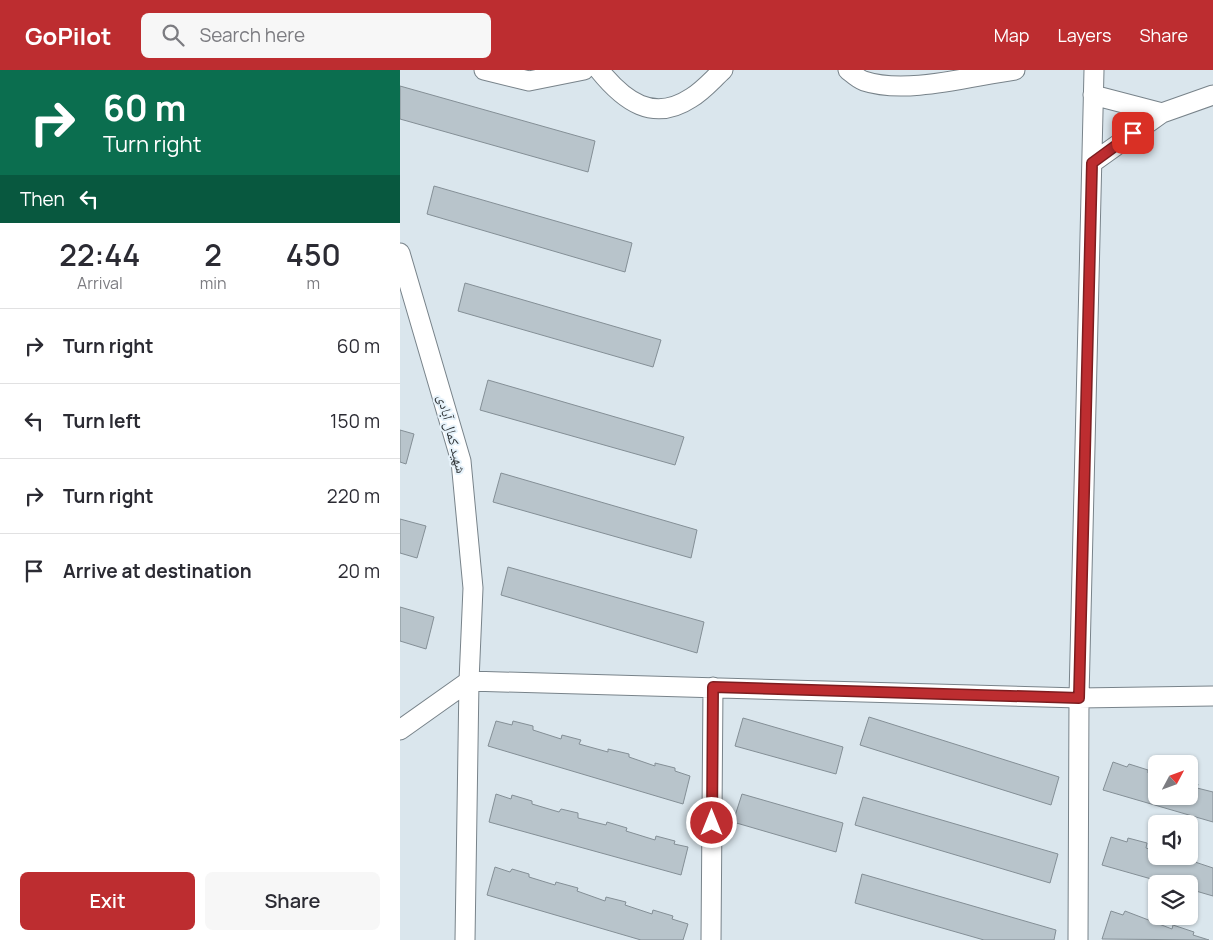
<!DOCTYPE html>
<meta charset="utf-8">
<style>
:root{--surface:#fff;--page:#f7f7f7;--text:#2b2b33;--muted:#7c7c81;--line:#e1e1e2;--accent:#bd2d30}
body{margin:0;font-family:Manrope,"Noto Naskh Arabic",sans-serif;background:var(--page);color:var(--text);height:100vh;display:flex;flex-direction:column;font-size:19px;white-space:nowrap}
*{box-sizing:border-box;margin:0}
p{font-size:16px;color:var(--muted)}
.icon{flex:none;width:28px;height:28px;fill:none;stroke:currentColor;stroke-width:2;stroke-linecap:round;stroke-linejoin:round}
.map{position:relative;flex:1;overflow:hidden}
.sheet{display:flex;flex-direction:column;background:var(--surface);width:400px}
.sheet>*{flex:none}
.hud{background:#0b6e4f;color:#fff;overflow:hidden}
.needle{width:32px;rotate:49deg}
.buttons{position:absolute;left:748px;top:685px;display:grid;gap:10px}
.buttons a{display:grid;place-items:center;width:50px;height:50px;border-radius:8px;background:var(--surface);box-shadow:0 1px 4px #0004;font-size:25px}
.pin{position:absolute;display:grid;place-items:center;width:42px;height:42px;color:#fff;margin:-21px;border-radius:10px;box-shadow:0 2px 8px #0006}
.me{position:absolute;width:55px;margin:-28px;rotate:0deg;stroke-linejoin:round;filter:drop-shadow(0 0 4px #0008)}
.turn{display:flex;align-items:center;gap:18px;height:105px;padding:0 20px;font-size:22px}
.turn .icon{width:65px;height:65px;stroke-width:2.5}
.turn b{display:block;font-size:35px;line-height:42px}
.then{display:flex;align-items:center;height:48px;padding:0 20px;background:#0003;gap:10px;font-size:19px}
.eta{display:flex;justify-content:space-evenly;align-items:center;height:85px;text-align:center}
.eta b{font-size:30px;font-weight:600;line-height:35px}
.cta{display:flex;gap:10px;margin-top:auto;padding:10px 20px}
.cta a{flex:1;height:58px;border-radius:8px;background:var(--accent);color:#fff;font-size:20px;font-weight:600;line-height:58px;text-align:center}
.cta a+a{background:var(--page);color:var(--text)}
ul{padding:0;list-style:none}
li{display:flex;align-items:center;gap:15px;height:75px;padding:0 20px;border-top:1px solid var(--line)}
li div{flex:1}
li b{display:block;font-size:19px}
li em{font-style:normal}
header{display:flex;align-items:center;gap:30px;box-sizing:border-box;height:70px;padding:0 25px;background:var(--accent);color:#fff}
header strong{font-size:24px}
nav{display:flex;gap:28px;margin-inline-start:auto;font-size:18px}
.search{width:350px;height:45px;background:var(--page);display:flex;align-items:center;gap:12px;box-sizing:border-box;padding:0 18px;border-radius:8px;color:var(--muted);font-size:19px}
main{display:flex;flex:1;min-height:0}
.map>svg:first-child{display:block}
.building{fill:#b8c4cb;stroke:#848f96}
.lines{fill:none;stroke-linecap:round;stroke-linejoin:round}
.minor-casing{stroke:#78838a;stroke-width:21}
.minor{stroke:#fff;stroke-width:19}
.route-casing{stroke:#7b1d1f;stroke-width:12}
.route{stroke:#bd2d30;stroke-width:9}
.labels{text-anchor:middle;stroke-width:4;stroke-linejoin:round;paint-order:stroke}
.street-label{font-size:14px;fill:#313639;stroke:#e7f3fb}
</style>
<header>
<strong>GoPilot</strong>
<div class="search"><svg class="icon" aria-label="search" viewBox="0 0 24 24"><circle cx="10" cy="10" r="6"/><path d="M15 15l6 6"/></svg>Search here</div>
<nav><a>Map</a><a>Layers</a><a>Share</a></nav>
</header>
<main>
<section class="sheet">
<div class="hud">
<div class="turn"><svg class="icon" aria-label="right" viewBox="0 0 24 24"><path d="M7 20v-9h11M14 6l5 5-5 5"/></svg><div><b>60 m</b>Turn right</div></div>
<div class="then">Then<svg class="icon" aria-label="left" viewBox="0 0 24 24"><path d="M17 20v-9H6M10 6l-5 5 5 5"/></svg></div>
</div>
<div class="eta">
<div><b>22:44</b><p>Arrival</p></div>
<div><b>2</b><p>min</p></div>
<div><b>450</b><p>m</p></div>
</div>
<ul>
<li><svg class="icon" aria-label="right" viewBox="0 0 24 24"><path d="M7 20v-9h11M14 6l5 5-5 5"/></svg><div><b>Turn right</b></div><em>60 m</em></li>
<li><svg class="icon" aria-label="left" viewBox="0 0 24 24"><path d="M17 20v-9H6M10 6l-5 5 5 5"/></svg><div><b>Turn left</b></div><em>150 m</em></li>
<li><svg class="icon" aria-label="right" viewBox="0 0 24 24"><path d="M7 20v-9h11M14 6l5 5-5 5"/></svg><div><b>Turn right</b></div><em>220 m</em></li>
<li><svg class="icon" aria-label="arrive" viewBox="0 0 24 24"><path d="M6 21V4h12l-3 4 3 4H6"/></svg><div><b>Arrive at destination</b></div><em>20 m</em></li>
</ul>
<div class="cta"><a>Exit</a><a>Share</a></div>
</section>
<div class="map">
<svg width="813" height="870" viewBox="0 0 813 870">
<rect width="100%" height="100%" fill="#dae6ed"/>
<!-- building -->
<path class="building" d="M0,16l195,55 -7,31 -188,-53z
M34,116l198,57 -7,29 -198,-58z
M65,213l196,57 -8,27 -195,-56z
M88,310l196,57 -9,28 -195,-55z
M0,360l14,4 -8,30 -6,-2z
M101,403l196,57 -6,28 -198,-56z
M0,449l26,7 -9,32 -17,-5z
M108,497l196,55 -7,31 -196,-58z
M0,537l34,10 -8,32 -26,-8z
M469,647l190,60 -8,28 -191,-60z
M343,648l100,29 -7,27 -101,-28z
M96,651l16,4 1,-4 20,5v4l28,9 1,-4 19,5 -2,4 29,8v-3l21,5v3l26,9v-3l20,5v3l15,5 -7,28 -195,-58z
M713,692l14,5 2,-3 19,6v3l8,3v20h33v-14l9,2 -1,4 16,4v30l-110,-32z
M96,724l15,5 1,-4 20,6v3l27,8 2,-3 17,4v5l28,7 1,-3 20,6 -1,3 29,9 1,-4 19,5 -1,3 14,3 -7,28 -192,-53z
M342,724l101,29 -7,29 -103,-30z
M463,727l195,57 -8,29 -195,-58z
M711,767l16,5 1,-4 19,5 -1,5 10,3v5h32l5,2 -1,3 21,7v28l-24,-7v-5h-20l-67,-19z
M95,797l15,5 2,-3 17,5v3l26,8 1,-3 22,6 -1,3 28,10 1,-4 20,5 -1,3 27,9 1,-4 20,6 -1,3 16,5 -5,16h-42l-154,-45z
M462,804l194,56 -2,10h-70l-129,-37z
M711,841l12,4 2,-4 47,18 1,-4 21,7 -1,3 16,5 -107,-1z"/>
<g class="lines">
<defs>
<path id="minor" d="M84,0l45,11 55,-11
M199,0c25,31 54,53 92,28 12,-7 22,-19 32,-28
M448,0c5,4 10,9 16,11 42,14 107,-5 151,-11
M694,0l-15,628 134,-2
M693,25l69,18
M692,93l70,-50 51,-18
M0,183l61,208 12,127 -4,93 -69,49
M65,870l4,-259 610,17 -1,242
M311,870l2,-253"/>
</defs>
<!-- minor casing -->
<use href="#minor" class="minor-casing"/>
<!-- minor -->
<use href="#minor" class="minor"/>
</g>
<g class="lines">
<defs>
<path id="route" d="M312,753l1,-136 366,11 13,-535 41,-30"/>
</defs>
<!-- route casing -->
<use href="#route" class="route-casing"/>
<!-- route -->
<use href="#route" class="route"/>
</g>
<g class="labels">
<!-- street labels -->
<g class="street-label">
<text transform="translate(52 364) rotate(76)" y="5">شهید کمال آبادی</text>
</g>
</g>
</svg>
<div class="buttons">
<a><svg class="needle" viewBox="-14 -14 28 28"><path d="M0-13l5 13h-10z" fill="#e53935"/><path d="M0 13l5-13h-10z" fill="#7c7c81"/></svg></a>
<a><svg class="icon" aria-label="sound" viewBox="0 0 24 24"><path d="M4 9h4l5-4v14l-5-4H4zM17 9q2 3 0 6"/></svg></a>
<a><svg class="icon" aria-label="layers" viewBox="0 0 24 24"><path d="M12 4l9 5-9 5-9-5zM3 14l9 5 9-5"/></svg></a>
</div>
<div class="pin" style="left:733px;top:63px;background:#d93025"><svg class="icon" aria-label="arrive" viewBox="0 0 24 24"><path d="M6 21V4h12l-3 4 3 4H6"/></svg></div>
<svg class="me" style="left:312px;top:753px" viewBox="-20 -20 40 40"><circle r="17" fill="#bd2d30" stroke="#fff" stroke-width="3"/><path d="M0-11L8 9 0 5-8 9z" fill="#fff"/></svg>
</div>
</main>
